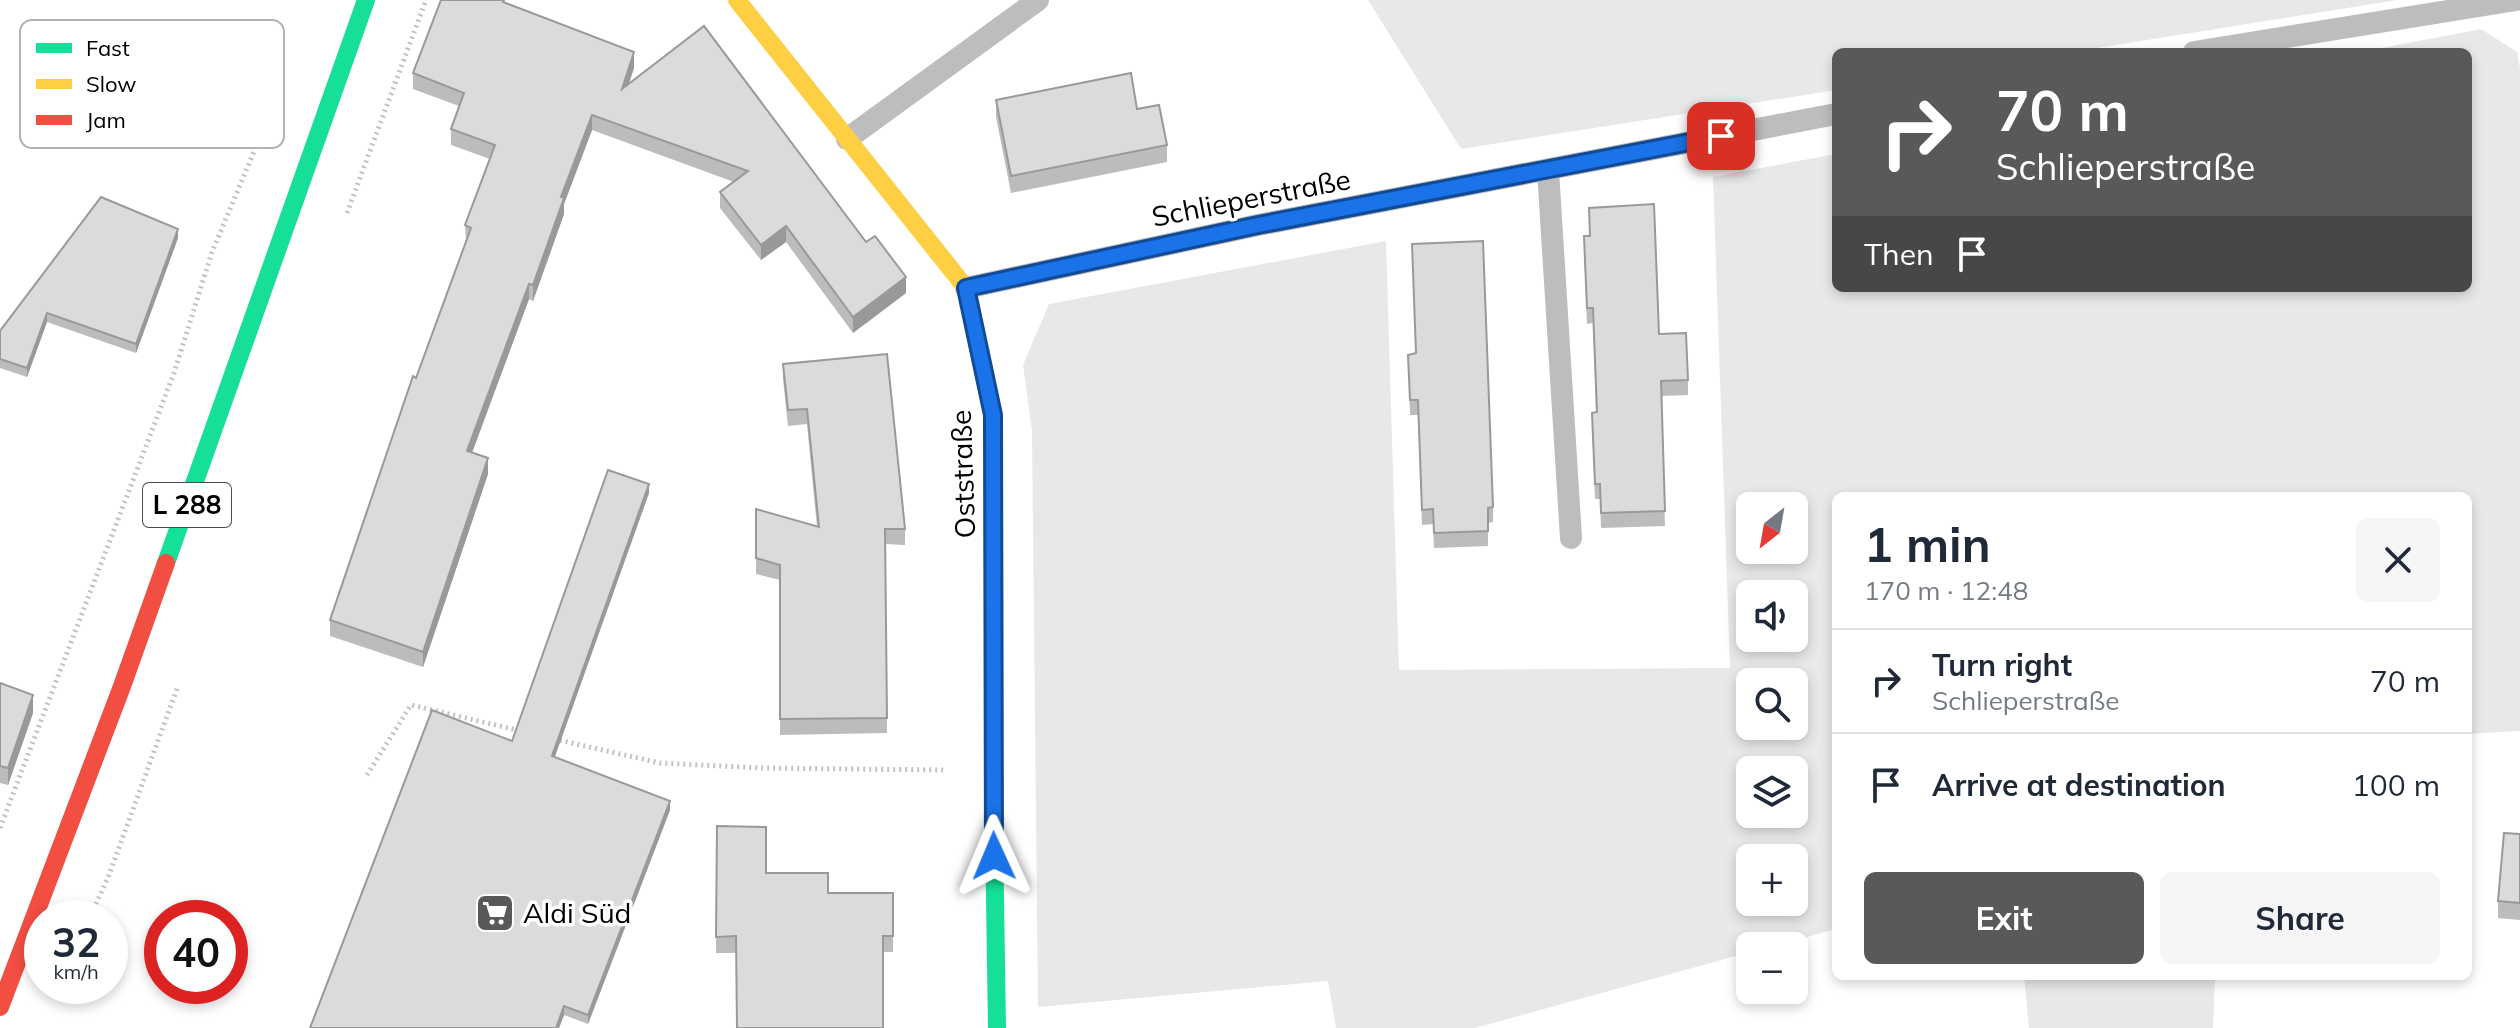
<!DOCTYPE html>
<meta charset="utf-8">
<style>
:root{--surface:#fff;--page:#f6f6f7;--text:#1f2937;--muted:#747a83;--line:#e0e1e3;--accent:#595959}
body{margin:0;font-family:Mulish,sans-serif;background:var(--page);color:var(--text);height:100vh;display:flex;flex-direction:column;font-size:30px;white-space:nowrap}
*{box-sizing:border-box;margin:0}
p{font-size:26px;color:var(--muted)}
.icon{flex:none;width:44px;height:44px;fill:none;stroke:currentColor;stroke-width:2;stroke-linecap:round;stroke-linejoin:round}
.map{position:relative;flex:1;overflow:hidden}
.details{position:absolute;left:1832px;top:492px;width:640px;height:488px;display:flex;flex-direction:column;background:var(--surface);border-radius:12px;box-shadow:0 4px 12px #0003}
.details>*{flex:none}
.hud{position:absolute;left:1832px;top:48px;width:640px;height:244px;border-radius:12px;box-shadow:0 4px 12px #0003;background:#595959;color:#fff;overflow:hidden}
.needle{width:52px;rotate:211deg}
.fabs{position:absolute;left:1736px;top:492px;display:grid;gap:16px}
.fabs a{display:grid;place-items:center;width:72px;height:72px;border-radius:12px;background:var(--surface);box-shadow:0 4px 12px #0003;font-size:40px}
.speed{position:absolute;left:24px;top:900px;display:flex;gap:16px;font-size:40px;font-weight:700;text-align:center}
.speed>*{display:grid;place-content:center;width:104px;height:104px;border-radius:50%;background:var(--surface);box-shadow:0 4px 12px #0003;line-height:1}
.speed small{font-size:20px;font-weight:400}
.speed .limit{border:12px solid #d22;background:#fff;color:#111}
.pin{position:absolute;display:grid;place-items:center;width:68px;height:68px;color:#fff;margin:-34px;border-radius:16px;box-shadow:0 4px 12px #0006}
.me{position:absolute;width:88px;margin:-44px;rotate:359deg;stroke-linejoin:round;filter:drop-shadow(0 0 6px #0008)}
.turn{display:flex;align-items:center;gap:28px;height:168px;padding:0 32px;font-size:36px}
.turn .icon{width:104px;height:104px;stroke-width:2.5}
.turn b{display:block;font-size:56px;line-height:68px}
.then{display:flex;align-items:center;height:76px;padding:0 32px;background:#0003;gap:16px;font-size:30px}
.round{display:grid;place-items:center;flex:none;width:84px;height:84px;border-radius:12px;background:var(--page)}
.overview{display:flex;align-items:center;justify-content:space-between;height:136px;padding:0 32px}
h1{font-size:48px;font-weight:700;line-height:60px}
.action{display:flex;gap:16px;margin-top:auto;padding:16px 32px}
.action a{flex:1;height:92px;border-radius:12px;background:var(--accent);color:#fff;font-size:32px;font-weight:700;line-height:92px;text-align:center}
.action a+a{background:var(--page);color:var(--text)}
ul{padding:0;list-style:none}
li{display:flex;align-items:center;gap:24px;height:104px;padding:0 32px;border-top:2px solid var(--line)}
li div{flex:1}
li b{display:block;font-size:30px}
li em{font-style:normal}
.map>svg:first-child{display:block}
.green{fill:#e8e8e8;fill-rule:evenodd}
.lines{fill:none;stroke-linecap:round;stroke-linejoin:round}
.path{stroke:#c2c2c2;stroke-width:5;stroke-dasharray:2 4;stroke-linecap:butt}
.lane{stroke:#bdbdbd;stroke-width:22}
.fast{stroke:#16e098;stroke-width:18}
.slow{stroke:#ffcf43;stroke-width:18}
.jam{stroke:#f24e42;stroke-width:18}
.wall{fill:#bcbcbc}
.shaded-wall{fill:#999}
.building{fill:#dbdbdb;stroke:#999;stroke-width:2}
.route-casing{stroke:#114b97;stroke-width:20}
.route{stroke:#1a73e8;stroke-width:14}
.labels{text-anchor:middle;stroke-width:7;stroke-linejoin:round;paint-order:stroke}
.shield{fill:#fff;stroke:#4c4c4c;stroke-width:2}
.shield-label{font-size:26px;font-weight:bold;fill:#000}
.street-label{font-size:28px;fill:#000;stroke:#fff}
.poi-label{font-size:28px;fill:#000;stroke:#fff;text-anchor:start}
.key{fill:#fff;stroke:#b2b2b2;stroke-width:2}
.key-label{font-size:22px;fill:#000}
</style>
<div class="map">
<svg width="2520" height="1028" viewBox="0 0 2520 1028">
<rect width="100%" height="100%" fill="#fff"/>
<!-- green -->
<path class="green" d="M1368,0h1030l-326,52h-236v38l-375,59z
M2481,29l36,23 3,16v663l-52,3v-238h-632v433l-62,17h-24v6l-275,76h-139l-8,-47 -290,26 -6,-576 -9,-66 26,-61 337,-63 13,429 331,-2 -17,-491 123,-23v134h632v-236h-107zM1750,506h44v44h-44zM1750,594h44v44h-44zM1750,682h44v44h-44zM1750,770h44v44h-44zM1750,858h44v44h-44z
M2024,976h191l-2,52h-184z"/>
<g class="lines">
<!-- path -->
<path class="path" d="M347,213l79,-213
M554,739l106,24 102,5 183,2
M367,775l44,-70 110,26
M0,828l174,-455 38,-121 56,-134
M91,915l18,-40 69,-189"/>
<!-- lane -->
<path class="lane" d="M2194,52l322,-52
M847,139l191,-139
M1548,170l23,368
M966,288l292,-63 578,-111"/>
<!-- fast -->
<path class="fast" d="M991,404l2,11v355l4,258
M166,563l200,-563"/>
<!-- slow -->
<path class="slow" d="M737,0l229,288 25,116"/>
<!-- jam -->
<path class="jam" d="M0,1007l121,-318 45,-126"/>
</g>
<!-- wall -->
<path class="wall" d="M509,4l125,64 -6,16 238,158 40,51 -53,40 -67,-91 -25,18 -41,-52v-16l14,-10 -142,-52 -28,74v10l-31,87 -4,-2 -57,154 16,21 -65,193 -93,-31v-16l86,-242 50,-137 -1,-16 25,-66 -39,-14v-16l8,-23 -46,-17v-16z
M996,100l141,9 30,36v17l-156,31 -15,-76z
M178,238l-42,115 -89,-31 -20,55 -27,-9v-37z
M1584,252l75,82 29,46v15l-27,1 4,130 -64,2 -1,-29h-5l-3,-71v-15l4,-1 -3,-89 -6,1z
M1408,355l85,152v15l-5,1v23l-54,2 -1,-24 -11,1 -4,-110h-8z
M783,364l122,165v16l-20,-1 2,189 -107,2v-155l-24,-6v-65l61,18 -10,-103 -19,2 -5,-47z
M649,493l-95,264 116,53 -82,214 -24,-9 -5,13h-249l202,-287z
M0,683l33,30 -25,72 -8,-2z
M717,826l49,47 62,20h65v59l-177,1z
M2520,834v86l-22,-2v-17z"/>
<!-- shaded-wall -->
<path class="shaded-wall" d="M634,52v16l-12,37v-16z
M592,115v15l-28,74v10l-31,87v-16l28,-88z
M786,226v16l-25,18v-15z
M178,229v9l-42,115v-9z
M906,277v16l-53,40v-16z
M529,284v15l-62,167v-15z
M47,313v9l-20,55v-9z
M488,458v16l-65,193v-15z
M649,484v9l-97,272v-9z
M33,695v18l-25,72v-17z
M670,801v9l-82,214v-9z
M564,1006v9l-5,13h-3z"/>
<!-- building -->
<path class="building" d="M441,0h63l-1,2 131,50 -12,37 82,-63 162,216 9,-6 31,41 -53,40 -67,-91 -25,19 -41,-53 28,-21 -156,-56 -31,82 3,1 -31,87 -4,-1 -62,167 21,7 -65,194 -93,-32 83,-244 3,2 55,-150 -6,-3 30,-80 -44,-16 13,-36 -51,-20z
M1131,73l6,36 22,-4 8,40 -156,31 -15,-76z
M101,197l77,32 -42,115 -89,-31 -20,55 -27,-9v-28z
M1654,204l5,130 27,-1 2,47 -27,1 4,130 -64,2 -1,-29h-5l-3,-71 5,-1 -4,-104h-6l-3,-72h6l-1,-28z
M1483,241l10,266 -5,1v23l-54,2 -1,-24 -11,1 -4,-110h-8l-2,-45 8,-2 -4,-109z
M887,354l18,175h-20l2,189 -107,1v-154l-24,-7v-49l63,18 -12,-118 -19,1 -5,-46z
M608,470l41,14 -97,272 118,45 -82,214 -24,-9 -8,22h-246l122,-318 80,31z
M0,683l33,12 -25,73 -8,-2z
M717,826l49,1v46h62v20h65v43h-10v92h-146l-1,-92 -20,1z
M2504,833l16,1v69l-22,-2z"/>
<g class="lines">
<defs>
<path id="route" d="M994,856l-1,-441 -27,-127 292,-63 463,-89"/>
</defs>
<!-- route casing -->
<use href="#route" class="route-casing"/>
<!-- route -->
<use href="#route" class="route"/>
</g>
<!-- icons -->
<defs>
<symbol id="supermarket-square" viewBox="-11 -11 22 22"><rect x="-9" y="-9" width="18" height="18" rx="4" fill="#595959" stroke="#fff"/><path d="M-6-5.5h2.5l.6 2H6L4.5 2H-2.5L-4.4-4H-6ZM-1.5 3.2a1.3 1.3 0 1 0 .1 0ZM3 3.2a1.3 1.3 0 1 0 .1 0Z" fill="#fff"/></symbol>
</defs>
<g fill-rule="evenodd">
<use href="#supermarket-square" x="473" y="891" width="44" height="44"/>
</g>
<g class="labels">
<!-- shield labels -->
<rect class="shield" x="143" y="483" width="88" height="44" rx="6"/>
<g class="shield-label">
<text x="187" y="514">L 288</text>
</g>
<!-- street labels -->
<g class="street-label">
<text transform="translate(1251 198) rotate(-11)" y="10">Schlieperstraße</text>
<text transform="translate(963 474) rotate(-92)" y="10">Oststraße</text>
</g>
<!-- poi labels -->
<g class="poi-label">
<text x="523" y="923">Aldi Süd</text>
</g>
</g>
<!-- legend -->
<rect x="20" y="20" width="264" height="128" rx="12" class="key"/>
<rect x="36" y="43" width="36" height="10" fill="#16e098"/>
<rect x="36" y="79" width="36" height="10" fill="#ffcf43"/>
<rect x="36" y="115" width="36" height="10" fill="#f24e42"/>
<g class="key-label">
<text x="86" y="56">Fast</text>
<text x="86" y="92">Slow</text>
<text x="86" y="128">Jam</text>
</g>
</svg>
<div class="fabs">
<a><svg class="needle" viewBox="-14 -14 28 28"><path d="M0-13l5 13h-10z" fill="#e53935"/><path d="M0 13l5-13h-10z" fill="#747a83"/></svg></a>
<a><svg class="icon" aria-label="sound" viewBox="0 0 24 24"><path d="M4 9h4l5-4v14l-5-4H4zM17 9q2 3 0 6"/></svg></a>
<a><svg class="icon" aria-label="search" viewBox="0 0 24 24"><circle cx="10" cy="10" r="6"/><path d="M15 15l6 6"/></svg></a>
<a><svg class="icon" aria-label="layers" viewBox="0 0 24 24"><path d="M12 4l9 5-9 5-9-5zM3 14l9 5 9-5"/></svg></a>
<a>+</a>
<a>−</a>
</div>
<div class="speed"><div>32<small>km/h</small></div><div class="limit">40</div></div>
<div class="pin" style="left:1721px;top:136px;background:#d93025"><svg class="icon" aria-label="arrive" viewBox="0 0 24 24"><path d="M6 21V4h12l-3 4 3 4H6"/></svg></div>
<svg class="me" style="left:994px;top:856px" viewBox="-20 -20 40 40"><path d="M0-17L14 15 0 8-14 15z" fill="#1a73e8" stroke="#fff" stroke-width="4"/></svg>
<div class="hud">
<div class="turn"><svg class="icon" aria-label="right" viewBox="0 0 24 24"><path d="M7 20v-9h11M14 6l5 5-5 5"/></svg><div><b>70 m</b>Schlieperstraße</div></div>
<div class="then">Then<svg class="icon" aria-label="arrive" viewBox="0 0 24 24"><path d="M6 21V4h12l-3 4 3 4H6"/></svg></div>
</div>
<section class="details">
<div class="overview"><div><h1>1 min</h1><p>170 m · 12:48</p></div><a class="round"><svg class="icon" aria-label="close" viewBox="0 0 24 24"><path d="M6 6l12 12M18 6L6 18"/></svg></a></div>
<ul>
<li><svg class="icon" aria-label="right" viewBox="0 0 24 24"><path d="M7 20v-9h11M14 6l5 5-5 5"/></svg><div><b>Turn right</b><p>Schlieperstraße</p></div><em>70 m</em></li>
<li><svg class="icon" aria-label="arrive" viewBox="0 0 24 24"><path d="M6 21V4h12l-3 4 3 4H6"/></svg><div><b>Arrive at destination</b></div><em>100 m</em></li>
</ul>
<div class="action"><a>Exit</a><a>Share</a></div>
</section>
</div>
